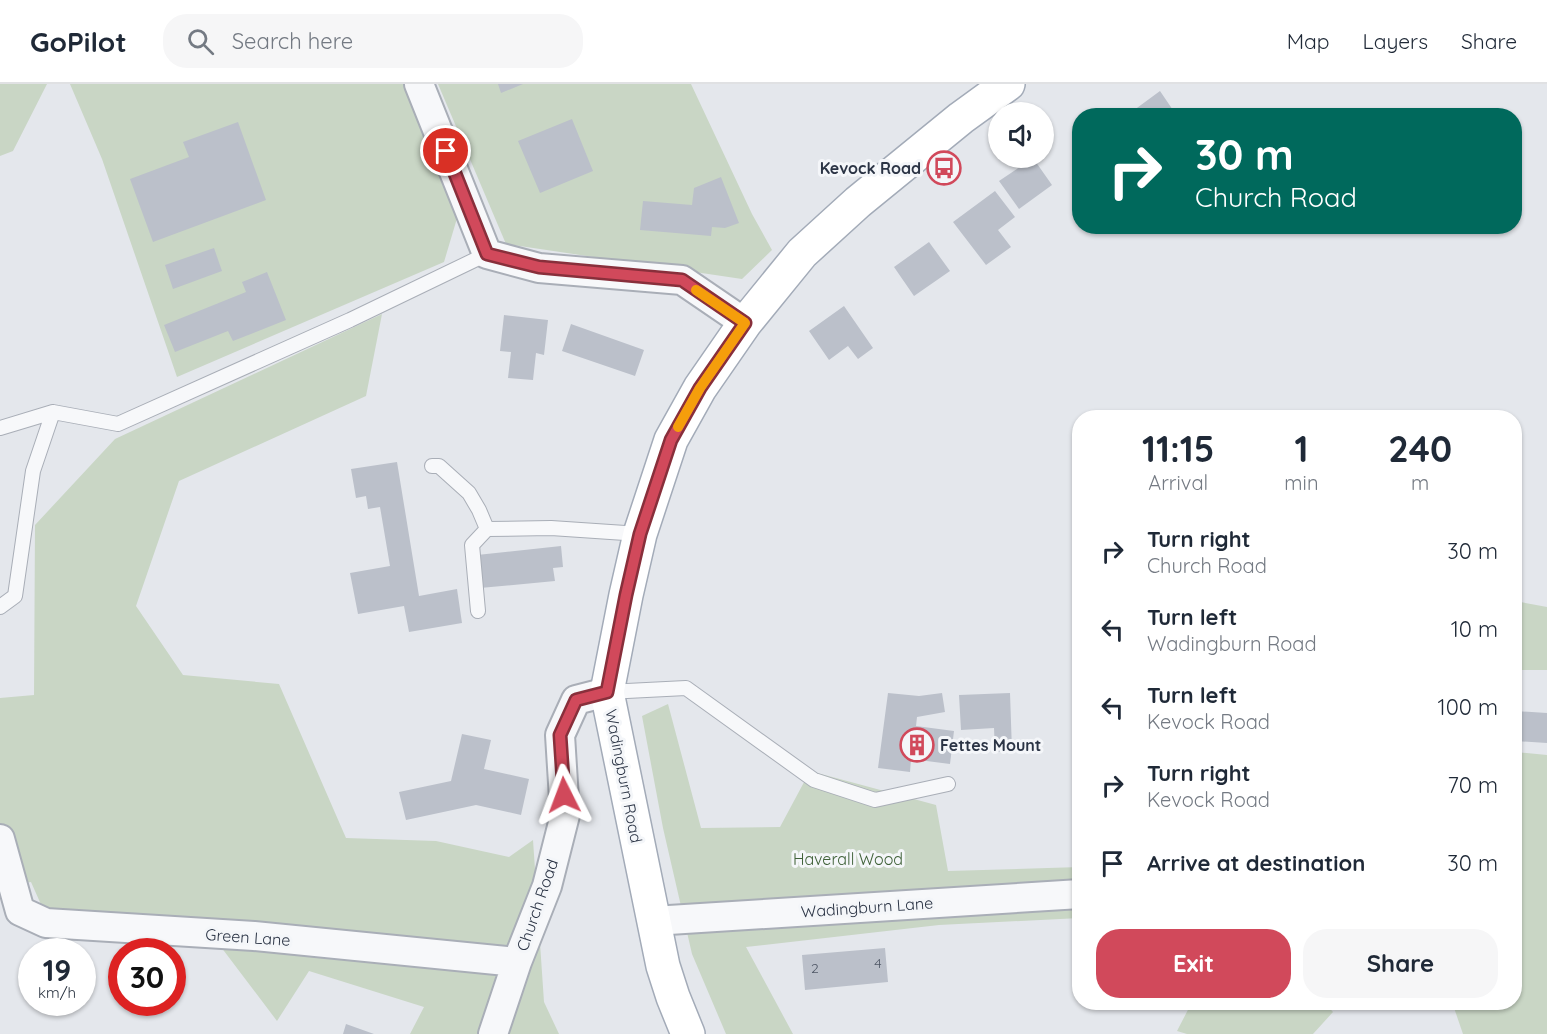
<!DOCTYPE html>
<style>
:root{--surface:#fff;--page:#f6f6f7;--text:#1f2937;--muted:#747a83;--line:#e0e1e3;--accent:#d1495b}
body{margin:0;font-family:Quicksand,sans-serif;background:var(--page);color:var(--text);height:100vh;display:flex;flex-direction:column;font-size:22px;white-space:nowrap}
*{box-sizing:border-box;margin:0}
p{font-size:20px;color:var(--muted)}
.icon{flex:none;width:33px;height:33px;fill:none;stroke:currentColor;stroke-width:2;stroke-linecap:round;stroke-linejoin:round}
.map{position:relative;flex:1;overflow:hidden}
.panel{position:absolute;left:1072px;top:326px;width:450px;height:600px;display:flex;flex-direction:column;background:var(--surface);border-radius:24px;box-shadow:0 2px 4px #0004}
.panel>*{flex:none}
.top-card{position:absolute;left:1072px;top:24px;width:450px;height:126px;border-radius:24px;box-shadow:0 2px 4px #0004;background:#00695c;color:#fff;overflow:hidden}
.tools{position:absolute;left:988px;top:18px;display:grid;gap:12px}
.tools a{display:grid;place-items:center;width:66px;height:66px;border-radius:50%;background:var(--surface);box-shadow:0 2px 4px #0004;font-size:30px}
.speed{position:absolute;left:18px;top:854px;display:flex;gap:12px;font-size:30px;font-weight:700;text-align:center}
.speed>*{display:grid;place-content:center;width:78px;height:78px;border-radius:50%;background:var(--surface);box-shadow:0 2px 4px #0004;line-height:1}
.speed small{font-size:15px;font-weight:400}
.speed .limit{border:9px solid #d22;background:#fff;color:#111}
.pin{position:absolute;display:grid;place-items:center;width:51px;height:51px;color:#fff;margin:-26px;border:3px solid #fff;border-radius:50%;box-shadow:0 2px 6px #0007}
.me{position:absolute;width:66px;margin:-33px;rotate:357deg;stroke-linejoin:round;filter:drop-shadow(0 0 4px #0008)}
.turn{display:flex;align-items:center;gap:21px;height:126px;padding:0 24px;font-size:27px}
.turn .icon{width:78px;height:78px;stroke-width:2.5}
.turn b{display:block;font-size:42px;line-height:51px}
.eta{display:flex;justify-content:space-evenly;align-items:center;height:102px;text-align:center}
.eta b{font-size:36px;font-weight:700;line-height:42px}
.primary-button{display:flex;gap:12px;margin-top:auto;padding:12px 24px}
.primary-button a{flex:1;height:69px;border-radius:24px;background:var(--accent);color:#fff;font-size:24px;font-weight:700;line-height:69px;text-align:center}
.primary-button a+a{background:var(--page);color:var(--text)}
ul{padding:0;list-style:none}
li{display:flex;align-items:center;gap:18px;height:78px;padding:0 24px}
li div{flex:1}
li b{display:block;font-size:22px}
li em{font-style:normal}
header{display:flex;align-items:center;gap:36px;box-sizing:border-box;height:84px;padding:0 30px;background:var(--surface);border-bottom:2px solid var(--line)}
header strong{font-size:28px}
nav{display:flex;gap:33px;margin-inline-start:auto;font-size:21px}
.search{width:420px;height:54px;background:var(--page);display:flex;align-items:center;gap:15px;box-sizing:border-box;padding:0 21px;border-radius:24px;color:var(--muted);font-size:22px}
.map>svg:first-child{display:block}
.green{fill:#c9d6c5}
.building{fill:#bbc0ca}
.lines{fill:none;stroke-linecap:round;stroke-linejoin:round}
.service-casing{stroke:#a9aeb7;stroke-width:16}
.minor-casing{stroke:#a9aeb7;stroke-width:32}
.primary-casing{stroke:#a3abb8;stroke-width:36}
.service{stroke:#f7f8fa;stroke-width:14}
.minor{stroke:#f7f8fa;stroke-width:28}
.primary{stroke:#fff;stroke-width:33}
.route-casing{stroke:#882f3b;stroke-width:15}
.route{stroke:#d1495b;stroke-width:10}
.slow{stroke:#f59e0b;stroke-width:10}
.labels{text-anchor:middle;stroke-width:6;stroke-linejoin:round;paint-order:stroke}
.number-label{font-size:14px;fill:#4f5766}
.poi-label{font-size:16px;font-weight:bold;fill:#2b3445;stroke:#f4f6f9;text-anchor:end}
.street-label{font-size:16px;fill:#2b3445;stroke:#f4f6f9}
.park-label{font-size:16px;fill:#3f6138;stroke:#f4f6f9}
</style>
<header>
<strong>GoPilot</strong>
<div class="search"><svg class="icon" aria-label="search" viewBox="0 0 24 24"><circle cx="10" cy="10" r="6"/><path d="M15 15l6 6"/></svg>Search here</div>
<nav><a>Map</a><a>Layers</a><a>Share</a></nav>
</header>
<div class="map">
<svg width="1547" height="950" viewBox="0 0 1547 950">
<rect width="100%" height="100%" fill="#e4e7ec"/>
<!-- green -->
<path class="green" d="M0,0h47l-34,67 -13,5z
M70,0h335l53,131 -14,47 -267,115 -75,-218z
M438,0h253l61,130 20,36 -30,29 -236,-35z
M382,230l-16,82 -187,85 -43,125 47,69 96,9 67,154 90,3 73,16 24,-17 11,162 15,32h-149l14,-27 -115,-36 -32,50 -56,-74 -170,-20 -20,-45 -31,5v-189l34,-3 1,-170 80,-86z
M1515,517l32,6v63h-32z
M668,620l33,124 79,-1 30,-56 126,34 12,66 132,-4v51l-141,7 -193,22 47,87h-67l-34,-80 -29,-126 -21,-112z
M1515,668l32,3v279h-84l-11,-32h63z
M1192,918h132l9,10 -20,22h-126l-10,-3z"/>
<!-- building -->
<path class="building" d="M498,0h25l-22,9z
M1160,7l17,25h-51z
M572,35l21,52 -53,22 -22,-52z
M238,38l28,78 -113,42 -23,-63 59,-22 -6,-15z
M1033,74l19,27 -33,24 -20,-28z
M721,93l18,46 -14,5 -13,-1 -1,9 -71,-6 3,-29 49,4 2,-17z
M995,107l20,26 -17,13 13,17 -25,18 -33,-43z
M929,158l21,29 -36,25 -20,-29z
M214,164l8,23 -49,18 -8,-24z
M267,188l19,48 -53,21 -5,-10 -53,21 -11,-27 82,-33 -4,-10z
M844,222l29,42 -15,11 -10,-13 -19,14 -20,-29z
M504,231l44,5 -4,35 -8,-2 -3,27 -25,-2 3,-26 -11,-1z
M571,240l73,26 -9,26 -73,-25z
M397,378l22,134 38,-7 5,34 -53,9 -5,-26 -46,8 -8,-41 40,-7 -10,-59 -12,2 -2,-13 -10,2 -5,-29z
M561,462l2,21 -10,1 2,13 -75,7 -3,-33z
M888,609l31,3 23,-3 3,19 -28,5 -1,9 38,5 -4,33 -39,-5 -1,13 -32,-4z
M1010,609l2,58 -17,1 -1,-24 -33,2 -2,-35z
M1515,627l32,2v30l-32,-2z
M462,650l29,6 -7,29 45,10 -8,36 -45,-10 -70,15 -7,-28 52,-11z
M885,864l3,34 -83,8 -3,-35z
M346,940l28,10h-31z"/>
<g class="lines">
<defs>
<path id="service" d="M0,344l53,-16 65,12 232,-104 137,-66
M432,382h7l30,27 10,17 8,19
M0,523l15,-11 18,-125 20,-59
M478,527l-6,-66 15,-16 64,-1 89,6
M607,608l79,-4 128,92 61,20 73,-16"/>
<path id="minor" d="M419,0l68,170 52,14 143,12 63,43
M0,755l20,72 26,12 208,13 263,26
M653,837l427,-27
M493,950l24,-72 30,-76 18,-71 -5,-80 16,-35 31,-8"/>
<path id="primary" d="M688,950l-15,-37 -10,-31 -56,-274 19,-97 14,-61 31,-94 29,-52 45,-65 57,-70 56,-51 103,-84 47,-34"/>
</defs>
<!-- service casing -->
<use href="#service" class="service-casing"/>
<!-- minor casing -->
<use href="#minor" class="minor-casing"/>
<!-- primary casing -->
<use href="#primary" class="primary-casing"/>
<!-- service -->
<use href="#service" class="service"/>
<!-- minor -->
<use href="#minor" class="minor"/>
<!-- primary -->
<use href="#primary" class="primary"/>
</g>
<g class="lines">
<defs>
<path id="route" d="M446,67l41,103 52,13 143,13 63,43 -45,65 -29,52 -31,94 -14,61 -19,97 -31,8 -16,35 4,60"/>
</defs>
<!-- route casing -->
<use href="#route" class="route-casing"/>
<!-- route -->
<use href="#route" class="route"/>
<!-- slow -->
<path class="slow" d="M678,343l22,-39 45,-65 -49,-33"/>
</g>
<!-- icons -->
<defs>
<symbol id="bus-ring" viewBox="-11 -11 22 22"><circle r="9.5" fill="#f4f6f9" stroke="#d1495b" stroke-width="1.5"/><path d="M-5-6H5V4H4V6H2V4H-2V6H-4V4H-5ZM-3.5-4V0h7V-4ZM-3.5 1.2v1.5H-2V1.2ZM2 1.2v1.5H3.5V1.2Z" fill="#d1495b"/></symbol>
<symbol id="building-ring" viewBox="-11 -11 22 22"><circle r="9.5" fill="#f4f6f9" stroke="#d1495b" stroke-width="1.5"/><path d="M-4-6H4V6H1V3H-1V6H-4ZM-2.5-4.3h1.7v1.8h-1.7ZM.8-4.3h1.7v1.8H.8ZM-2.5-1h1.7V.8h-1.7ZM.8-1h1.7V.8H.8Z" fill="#d1495b"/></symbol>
</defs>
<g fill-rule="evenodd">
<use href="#bus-ring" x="925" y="65" width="38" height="38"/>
<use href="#building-ring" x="898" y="642" width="38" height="38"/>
</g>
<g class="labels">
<!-- number labels -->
<g class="number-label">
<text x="878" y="884">4</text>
<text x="815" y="889">2</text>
</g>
<!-- poi labels -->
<g class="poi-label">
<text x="921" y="90">Kevock Road</text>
<text x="940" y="667" text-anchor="start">Fettes Mount</text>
</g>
<!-- street labels -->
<g class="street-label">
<text transform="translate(624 692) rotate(79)" y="6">Wadingburn Road</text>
<text transform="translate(537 821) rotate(-71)" y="6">Church Road</text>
<text transform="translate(867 823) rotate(-4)" y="6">Wadingburn Lane</text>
<text transform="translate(248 853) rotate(4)" y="6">Green Lane</text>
</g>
<!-- park labels -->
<g class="park-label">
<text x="848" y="781">Haverall Wood</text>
</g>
</g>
</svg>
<div class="tools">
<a><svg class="icon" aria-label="sound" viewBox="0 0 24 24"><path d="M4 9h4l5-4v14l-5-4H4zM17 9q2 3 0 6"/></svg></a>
</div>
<div class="speed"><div>19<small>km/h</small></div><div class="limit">30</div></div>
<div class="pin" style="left:446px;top:67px;background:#d93025"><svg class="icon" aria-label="arrive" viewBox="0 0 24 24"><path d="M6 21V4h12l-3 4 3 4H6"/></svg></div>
<svg class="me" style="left:564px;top:711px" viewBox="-20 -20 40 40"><path d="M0-17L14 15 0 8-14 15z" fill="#d1495b" stroke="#fff" stroke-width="4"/></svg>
<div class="top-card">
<div class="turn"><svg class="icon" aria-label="right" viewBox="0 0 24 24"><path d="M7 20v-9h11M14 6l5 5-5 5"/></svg><div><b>30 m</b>Church Road</div></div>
</div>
<section class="panel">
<div class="eta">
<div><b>11:15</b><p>Arrival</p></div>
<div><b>1</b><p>min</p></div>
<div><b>240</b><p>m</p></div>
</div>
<ul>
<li><svg class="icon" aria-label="right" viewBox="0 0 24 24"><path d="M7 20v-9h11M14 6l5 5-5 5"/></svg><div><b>Turn right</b><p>Church Road</p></div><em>30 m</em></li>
<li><svg class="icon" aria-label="left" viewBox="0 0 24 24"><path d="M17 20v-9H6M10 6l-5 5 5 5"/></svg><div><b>Turn left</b><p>Wadingburn Road</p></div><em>10 m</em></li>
<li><svg class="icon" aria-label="left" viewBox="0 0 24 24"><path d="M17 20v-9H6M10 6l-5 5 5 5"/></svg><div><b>Turn left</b><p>Kevock Road</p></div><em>100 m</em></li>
<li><svg class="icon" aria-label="right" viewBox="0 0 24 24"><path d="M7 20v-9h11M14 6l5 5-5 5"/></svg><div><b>Turn right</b><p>Kevock Road</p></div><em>70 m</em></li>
<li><svg class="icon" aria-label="arrive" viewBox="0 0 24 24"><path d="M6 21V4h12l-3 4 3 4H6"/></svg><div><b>Arrive at destination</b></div><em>30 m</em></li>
</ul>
<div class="primary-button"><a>Exit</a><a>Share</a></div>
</section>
</div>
